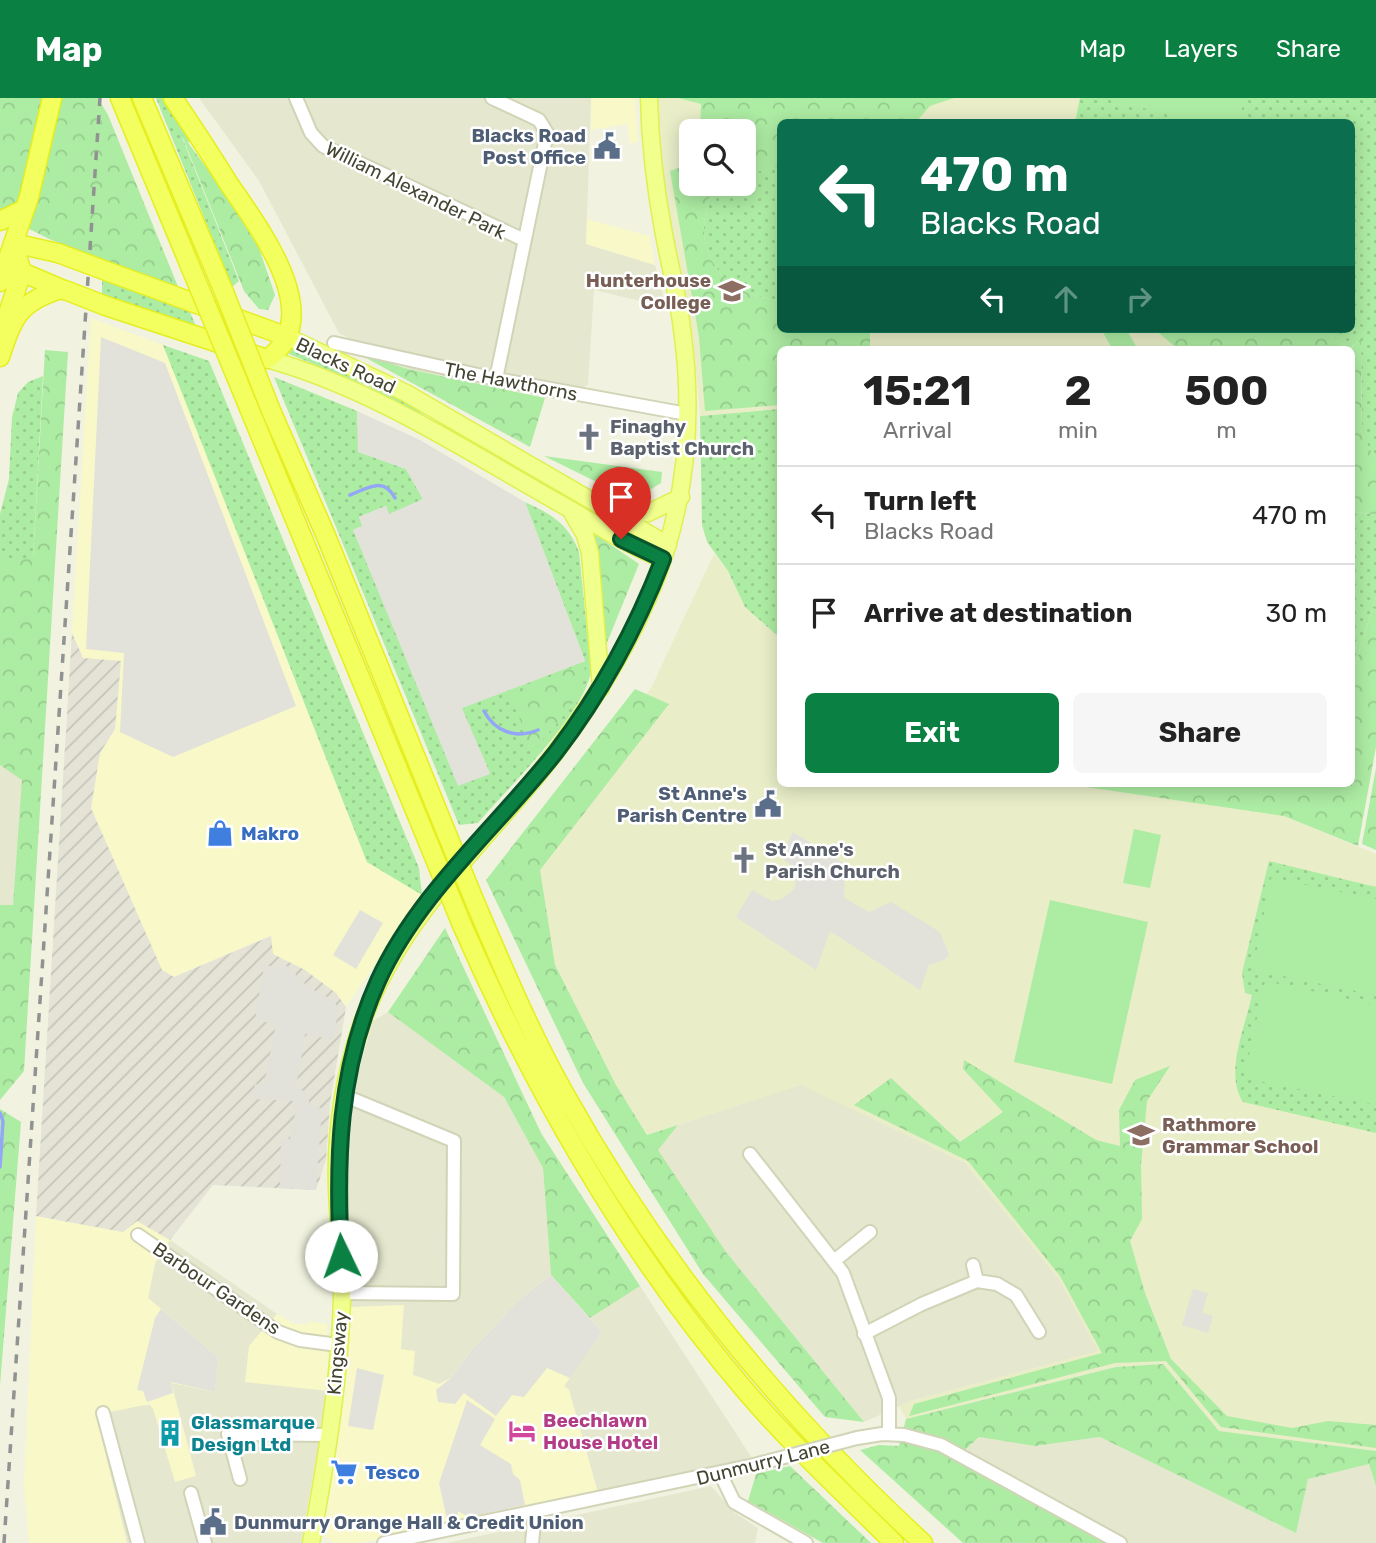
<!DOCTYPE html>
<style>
:root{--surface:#fff;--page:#f6f6f6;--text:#222;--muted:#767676;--line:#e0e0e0;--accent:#0b8043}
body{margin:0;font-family:Rubik,sans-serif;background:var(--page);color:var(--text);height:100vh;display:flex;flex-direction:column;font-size:26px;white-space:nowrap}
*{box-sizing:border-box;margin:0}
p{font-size:23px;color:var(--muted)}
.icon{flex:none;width:38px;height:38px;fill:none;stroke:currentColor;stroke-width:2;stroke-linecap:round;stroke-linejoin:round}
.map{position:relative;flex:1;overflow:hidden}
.sheet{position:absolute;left:777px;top:248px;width:578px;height:441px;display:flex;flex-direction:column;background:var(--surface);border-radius:10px;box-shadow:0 4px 18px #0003}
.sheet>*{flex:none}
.hud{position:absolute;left:777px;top:21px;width:578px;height:214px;border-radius:10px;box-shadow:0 4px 18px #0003;background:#0b6e4f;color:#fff;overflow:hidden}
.buttons{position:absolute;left:679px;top:21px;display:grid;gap:14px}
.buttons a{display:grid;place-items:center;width:77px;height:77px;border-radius:10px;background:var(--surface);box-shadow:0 4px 18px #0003;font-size:35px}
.pin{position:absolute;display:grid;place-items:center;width:60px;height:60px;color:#fff;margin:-72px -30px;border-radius:50% 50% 50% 0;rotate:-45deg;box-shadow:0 0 7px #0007}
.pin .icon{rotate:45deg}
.me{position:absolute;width:77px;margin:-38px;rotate:357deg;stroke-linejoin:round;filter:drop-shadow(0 0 5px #0008)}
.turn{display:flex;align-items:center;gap:24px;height:147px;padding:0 28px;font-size:32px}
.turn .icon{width:91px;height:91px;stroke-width:2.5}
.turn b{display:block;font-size:49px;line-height:60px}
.lanes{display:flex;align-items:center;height:66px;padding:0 28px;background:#0003;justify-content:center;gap:35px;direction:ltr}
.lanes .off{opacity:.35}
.eta{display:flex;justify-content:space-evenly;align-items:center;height:119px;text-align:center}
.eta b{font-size:42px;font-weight:700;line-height:49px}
.cta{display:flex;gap:14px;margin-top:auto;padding:14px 28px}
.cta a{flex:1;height:80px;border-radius:10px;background:var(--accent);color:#fff;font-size:28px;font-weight:700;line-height:80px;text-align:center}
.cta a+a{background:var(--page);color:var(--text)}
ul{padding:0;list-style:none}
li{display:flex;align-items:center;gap:21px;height:98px;padding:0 28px;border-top:2px solid var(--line)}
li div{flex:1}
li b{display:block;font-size:26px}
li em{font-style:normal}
header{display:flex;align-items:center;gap:42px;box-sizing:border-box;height:98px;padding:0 35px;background:var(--accent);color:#fff}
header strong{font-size:33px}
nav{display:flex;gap:38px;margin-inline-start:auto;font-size:24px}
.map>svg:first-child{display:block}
.residential{fill:#e5e7ce}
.commercial{fill:#f8f8c8}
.industrial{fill:url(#industrial-furrows)}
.education{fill:#e9eec8;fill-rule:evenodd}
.grass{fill:url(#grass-dots)}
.forest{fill:url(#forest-crowns)}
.pitch{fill:#adeca3}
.parking{fill:#e2e2da}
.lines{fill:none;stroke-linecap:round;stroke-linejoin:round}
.stream{stroke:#94a6f8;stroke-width:3.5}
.minor-casing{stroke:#d1d4b6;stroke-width:16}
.major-casing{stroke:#dff050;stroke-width:19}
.highway-casing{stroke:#e5ee1f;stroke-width:21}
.minor{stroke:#fff;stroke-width:12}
.major{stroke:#f1ff8d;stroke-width:16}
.highway{stroke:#f2ff5f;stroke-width:18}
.rail{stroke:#929292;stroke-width:3.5;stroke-dasharray:9 9;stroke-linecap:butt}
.minor-bridge-casing{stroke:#d1d4b6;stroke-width:16;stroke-linecap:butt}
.highway-bridge-casing{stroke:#e5ee1f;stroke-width:21;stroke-linecap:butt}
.minor-bridge{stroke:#fff;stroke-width:12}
.highway-bridge{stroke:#f2ff5f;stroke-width:18}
.route-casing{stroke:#07532c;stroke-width:18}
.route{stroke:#0b8043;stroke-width:12}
.labels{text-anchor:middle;stroke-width:5;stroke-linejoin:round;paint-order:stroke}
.service-label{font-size:19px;font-weight:bold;fill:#4e5e75;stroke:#fff;text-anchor:end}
.street-label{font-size:19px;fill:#434431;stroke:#fff}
.education-label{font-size:19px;font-weight:bold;fill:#785e54;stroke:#fff;text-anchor:end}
.worship-label{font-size:19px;font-weight:bold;fill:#5b616d;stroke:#fff;text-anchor:start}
.shop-label{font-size:19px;font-weight:bold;fill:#366cbe;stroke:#fff;text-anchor:start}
.hotel-label{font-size:19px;font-weight:bold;fill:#b23c85;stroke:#fff;text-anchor:start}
.culture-label{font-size:19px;font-weight:bold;fill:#0d838f;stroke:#fff;text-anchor:start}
</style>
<header>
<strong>Map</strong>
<nav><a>Map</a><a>Layers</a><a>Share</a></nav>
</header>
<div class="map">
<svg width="1376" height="1445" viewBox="0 0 1376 1445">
<defs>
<pattern id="industrial-furrows" width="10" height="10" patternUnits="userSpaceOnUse" patternTransform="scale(1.75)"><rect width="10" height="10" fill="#e4e3d6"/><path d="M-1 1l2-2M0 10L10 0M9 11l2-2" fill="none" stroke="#c5c4b8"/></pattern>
<pattern id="grass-dots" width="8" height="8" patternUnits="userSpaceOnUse" patternTransform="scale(1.75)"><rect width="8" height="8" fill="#adeca3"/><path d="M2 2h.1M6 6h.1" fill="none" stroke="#96cc8d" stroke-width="1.8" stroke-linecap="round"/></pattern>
<pattern id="forest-crowns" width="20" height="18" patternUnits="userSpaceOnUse" patternTransform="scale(1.75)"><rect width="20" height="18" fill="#adeca3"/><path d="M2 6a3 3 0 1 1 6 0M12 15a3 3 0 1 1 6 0" fill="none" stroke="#96cc8d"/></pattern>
</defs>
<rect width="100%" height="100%" fill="#f1f3e0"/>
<!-- residential -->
<path class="residential" d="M199,0h392l-5,146 69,21 11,42 -72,-17 -6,95 -35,14 -145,-30 -69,-36 -80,-152z
M0,667l23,14 -10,127 -13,-1z
M388,914l116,85 39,71 8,107 -30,23 -51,54 -19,26 -12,6 -26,-9 -12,-26 -52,-42 -6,-145 5,-55 25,-86z
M801,986l164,79 94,116 40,72 -185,49 -50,22 -138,-170 -69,-102 21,-25z
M170,1142l107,74 -28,32 79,45 -27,152h-174l-31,-128 34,-9 22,-1 44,71 -25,-94 47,-25 -70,-59 7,-35z
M640,1188l112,172 -154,35 -29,-103 -5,-4 38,-54 -12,-14z
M979,1339l56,9 65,-9 196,96 12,-54 61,-15 7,22v57h-256l-158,-89z
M711,1388l24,27 23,15 -3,15h-308z"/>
<!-- commercial -->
<path class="commercial" d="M591,0h44l3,44 -8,1 -3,-19 -36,6z
M587,121l63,17 5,29 -69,-21z
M91,220l72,27 204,517 55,33 -76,112 -10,-14 -31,-23 -33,-16 -2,-18 -96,41 -12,-6 -71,-163 9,-55 15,-24 6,-68 -38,-3 -11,-25z
M36,1118l87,16 14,-11 33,19 -15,23 -7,35 70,59 -3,35 -44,-9 25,93 -21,6 -22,-73 -4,-5 -53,11 31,128h-98l-5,-57z
M551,1177l51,57 -38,54 5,4 29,103 -237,50h-28l-10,-8 16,-102 -3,-3 13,-123 55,-2 -3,44 14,2 -2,24 26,9 12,-6 19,-26 51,-54z
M277,1216l17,10h14l1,-3 18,3 1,67 -83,-9 4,-36z"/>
<!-- industrial -->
<path class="industrial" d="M72,535l11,25 38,3 -6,68 -15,24 -9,55 71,162 12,7 97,-41 2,18 32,16 31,23 10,14 -16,96 -4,57 -10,30 -103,-5 -43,55 -33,-19 -14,11 -87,-16z"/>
<!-- education -->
<path class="education" d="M656,0h425l-6,24h-295v207h374l25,21h-399v59l-80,7 -7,-78 -27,-137zM691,33h53v53h-53z
M714,456l14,17 17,36 35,31v146h288l216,32 92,38v597l-157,-20 -56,-67 -47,3 -210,52 -7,-13 15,-6 184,-49 -39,-72 -94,-116 -164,-78 -154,50 -31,-50 -62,-120 -44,-103 141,-174z"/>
<!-- grass -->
<path class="grass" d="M156,0h9l27,40 -4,5 -6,-6 57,144 -7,6z
M1080,0h296v362l-14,-25 -1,-95 -14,10 -24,-21h28v-207h-276z
M780,68v134c-39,-2 -74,-27 -76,-68 -1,-15 6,-34 9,-48h31v-9z
M102,178l86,31 9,22 -95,-34z
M163,247l46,16 210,507 3,27 -55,-33z
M293,248l104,50 35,25 -64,-35 -79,-32z
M43,278l-10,182h-33v-44l9,-35 3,-62 6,-24 10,-11z
M274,279l83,34 2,41 47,17 17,30 -34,16 -3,-9 -27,11 4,9 -10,4 137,243 -29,-65 124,-47 -60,-159c26,12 44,22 54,50l12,119c-6,42 -84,118 -113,152l-19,2z
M780,311v229l-35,-31 -17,-36 -21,-29 -5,-17 -2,-109z
M1351,413l25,4v82l-25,81z
M1269,763l107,26v246l-133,-31c-19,-29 2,-74 9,-107l-7,-2 -3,-20z"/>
<!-- forest -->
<path class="forest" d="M0,0h98l10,17 71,174 -130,-50 -49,-25z
M678,0h276l-24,8 -14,16h-136v44l-36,9v-44h-44l1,-27z
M181,35l41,56 37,59 16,47 -7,15 -9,-1 -15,-18z
M691,66v20h22c-3,14 -10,33 -9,48 2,41 37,66 76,68v29h90v21h-90v55l-75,6 -6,-74 -29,-166z
M1154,231h169l24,21h-168z
M1361,241l1,95 14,26v55l-25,-4 -2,-161z
M45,252l23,2 -44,719 -24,29v-195h13l9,-125 -22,-15v-207h33z
M355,254l53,17 137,29 -15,49z
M544,358l118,16 -1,11 -18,11 -20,1z
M592,434l47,32 -35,86z
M1376,499v150l-18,99 -74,-30 -205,-30 272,-2v-106z
M584,564c6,32 -31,65 -50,88l-25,-54z
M635,591l34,15 -129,166 15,95 61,120 31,50 31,-10 -20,25 68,102 138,170 -39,-5 -122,-143 -120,-191 -97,-203z
M1376,670v82l-14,-6z
M445,830l96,205 99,153 -50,32 -39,-43 -8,-107 -39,-71 -116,-85z
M964,962l132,80 24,6 -1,-36 16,-30 35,-14 -23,35 -6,64 1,54 -12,22 15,52 26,66 56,57 65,12 36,-7 48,4v23l-155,-21 -55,-66 -51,2 -206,53 5,-12 188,-51 -42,-77 -92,-115 -114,-56 37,-27 69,64 43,-30 -40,-43z
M0,1011l21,13 -21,264z
M1163,1266l56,67 157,20v35l-7,-22 -61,15 -12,54 -196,-96 -65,9 -56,-9 -17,16 158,90h-157l-103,-93 19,-5 20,1 7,-27 210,-52z
M790,1368l81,77h-48l-75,-42 8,-27z"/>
<!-- pitch -->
<path class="pitch" d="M1104,0h141l-7,24h-41z
M1101,231h25l10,17 -7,4h-16z
M1134,731l27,6 -11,53 -27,-5z
M1271,780l105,21v96l-123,-25z
M1050,802l98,22 -36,162 -98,-22z
M1265,883l111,24v100l-132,-27z"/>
<!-- parking -->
<path class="parking" d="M101,239l64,26 131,343 -123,51 -53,-25 4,-79 -38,-4z
M357,313l63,29 105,62 60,159 -123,47 28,66 -32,12 -105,-256 9,-4 -3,-9 27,-11 3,8 34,-15 -17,-30 -48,-17z
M793,734l52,32 -1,34 25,14 22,-10 49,30 9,23 -5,5 -15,5 -9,25 -90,-59 -14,39 -80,-53 16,-27 20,11 10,-2 12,-10 3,-11 -2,-10 -15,-11z
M360,812l23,13 -27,46 -23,-14z
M264,868h23l21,21 25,13 6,9 -7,31 -27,-6 -9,54 11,4 3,14 12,2 -6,82 -36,-2 1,-49h9l1,-6h3l1,-32 -42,-2 2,-15 9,1 12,-61 -21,-4z
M551,1177l51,57 -32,46 -23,-10 -23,29 -12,-2 -16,21 -32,-23 -9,11 -17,-2 -2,-12 15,-12 19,-26 51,-54z
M1193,1191l15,4 -6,20 11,3 -5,17 -26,-8z
M161,1211l57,48 -3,35 -44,-10 2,11 -26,9 -4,-11 -6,-1 18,-72z
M357,1270l27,7 -11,55 -25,-4z
M467,1302l28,19 -15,26 31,19 2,10 7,6 5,25 -57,12 -10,-6v11l-10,2 -9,-41z"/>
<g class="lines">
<!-- stream -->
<path class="stream" d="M350,397c18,-7 34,-19 45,3
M484,613c11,21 32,28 54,19
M0,1015l3,8 -3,46"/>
<defs>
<path id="minor" d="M296,0l15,35 12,13 199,93
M492,0l47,22 8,13 -51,246
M334,245l162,36 191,35
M750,1056l93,119 46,125v36
M138,1137l140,97 22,8 38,5
M834,1163l36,-29
M973,1167l4,16
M342,1195l111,1 1,-153 -99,-41 -12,-2
M864,1236l58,-30 55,-23 20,3 19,11 23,37
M103,1315l35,130
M857,1340l25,-4 22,1 37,10 179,98
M720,1375l14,29 72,41
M240,1381l-12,-45 100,1
M191,1395l14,50
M384,1445l370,-78
M532,1445l3,-31"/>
<path id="major" d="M288,239l118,56 262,152
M267,261c105,29 198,91 292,144 34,19 67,42 104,56
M571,413l14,24 5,18 11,135
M613,416l35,-1 33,-16
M311,1445c15,-81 29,-165 31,-247 1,-36 -4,-73 -5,-109 -2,-54 7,-110 24,-161 38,-112 128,-185 197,-277 98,-132 147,-254 124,-420 -4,-34 -13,-66 -19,-100 -8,-43 -13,-87 -14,-131"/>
<path id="highway" d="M120,0l70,168
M142,0l82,194
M0,123l25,-12
M13,145l45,10
M12,170l52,22
M109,174l179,65
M0,184l29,-85 23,-99
M106,208l161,53c62,-41 -10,-134 -38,-175 -18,-29 -37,-58 -56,-86
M0,239l22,-65 -9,-29
M0,259c13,-40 19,-55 61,-68
M237,281l191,463
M272,315l54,123 118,291
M477,809c28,65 55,130 90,191 94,168 215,315 356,445
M462,827c74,169 166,329 287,470 45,52 96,99 145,148"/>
</defs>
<!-- minor casing -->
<use href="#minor" class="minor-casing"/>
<!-- major casing -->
<use href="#major" class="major-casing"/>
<!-- highway casing -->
<use href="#highway" class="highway-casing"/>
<!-- minor -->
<use href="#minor" class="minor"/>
<!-- major -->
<use href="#major" class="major"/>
<!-- highway -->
<use href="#highway" class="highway"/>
<!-- rail -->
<path class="rail" d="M4,1445l96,-1445"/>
<defs>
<path id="minor-bridge" d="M754,1367l103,-27"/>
<path id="highway-bridge" d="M58,155l51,19
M190,168l47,113
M65,192l41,16
M224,194l48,121
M444,729l33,80
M428,744l34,83"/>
</defs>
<!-- minor-bridge casing -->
<use href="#minor-bridge" class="minor-bridge-casing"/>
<!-- highway-bridge casing -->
<use href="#highway-bridge" class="highway-bridge-casing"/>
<!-- minor-bridge -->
<use href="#minor-bridge" class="minor-bridge"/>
<!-- highway-bridge -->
<use href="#highway-bridge" class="highway-bridge"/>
</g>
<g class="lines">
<defs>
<path id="route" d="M341,1158c-5,-95 -3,-186 37,-275 40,-88 119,-154 178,-229 46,-60 80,-123 107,-193l-42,-20"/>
</defs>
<!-- route casing -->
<use href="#route" class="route-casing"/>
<!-- route -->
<use href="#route" class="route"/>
</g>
<!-- icons -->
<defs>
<symbol id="civic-bare" viewBox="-9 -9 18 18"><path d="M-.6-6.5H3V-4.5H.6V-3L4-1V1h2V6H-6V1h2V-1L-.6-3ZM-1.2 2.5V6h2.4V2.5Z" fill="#5c6f8a" stroke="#fff" stroke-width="2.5" paint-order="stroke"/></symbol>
<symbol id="school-bare" viewBox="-9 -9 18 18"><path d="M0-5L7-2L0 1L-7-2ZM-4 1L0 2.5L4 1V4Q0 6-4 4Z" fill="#8d6e63" stroke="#fff" stroke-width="2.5" paint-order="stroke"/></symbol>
<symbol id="church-bare" viewBox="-9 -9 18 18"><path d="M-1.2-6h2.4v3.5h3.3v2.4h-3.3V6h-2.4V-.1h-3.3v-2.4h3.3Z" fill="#6b7280" stroke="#fff" stroke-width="2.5" paint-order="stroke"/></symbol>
<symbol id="shop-bare" viewBox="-9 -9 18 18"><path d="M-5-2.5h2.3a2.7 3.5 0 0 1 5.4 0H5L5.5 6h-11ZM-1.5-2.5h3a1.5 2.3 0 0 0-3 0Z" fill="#3f7fe0" stroke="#fff" stroke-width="2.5" paint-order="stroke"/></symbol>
<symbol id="hotel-bare" viewBox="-9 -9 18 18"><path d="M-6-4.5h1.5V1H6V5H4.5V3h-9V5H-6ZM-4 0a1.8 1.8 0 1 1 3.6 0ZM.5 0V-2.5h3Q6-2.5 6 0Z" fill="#d1479c" stroke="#fff" stroke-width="2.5" paint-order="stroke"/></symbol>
<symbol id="building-bare" viewBox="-9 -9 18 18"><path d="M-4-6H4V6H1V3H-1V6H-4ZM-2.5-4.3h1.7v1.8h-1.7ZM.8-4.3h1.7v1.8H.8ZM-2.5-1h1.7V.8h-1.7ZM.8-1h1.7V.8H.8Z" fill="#0f9aa8" stroke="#fff" stroke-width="2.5" paint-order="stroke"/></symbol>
<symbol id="supermarket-bare" viewBox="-9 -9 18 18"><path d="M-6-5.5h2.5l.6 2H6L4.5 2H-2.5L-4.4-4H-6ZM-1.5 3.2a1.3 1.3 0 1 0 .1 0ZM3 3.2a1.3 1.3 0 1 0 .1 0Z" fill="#3f7fe0" stroke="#fff" stroke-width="2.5" paint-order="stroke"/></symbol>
</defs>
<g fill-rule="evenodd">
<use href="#civic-bare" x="588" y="29" width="38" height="38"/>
<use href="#school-bare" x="713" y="174" width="38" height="38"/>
<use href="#church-bare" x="570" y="320" width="38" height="38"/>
<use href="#civic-bare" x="749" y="687" width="38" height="38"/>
<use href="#shop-bare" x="201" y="716" width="38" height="38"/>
<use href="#church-bare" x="725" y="743" width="38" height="38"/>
<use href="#school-bare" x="1122" y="1018" width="38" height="38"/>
<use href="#hotel-bare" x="503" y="1314" width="38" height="38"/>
<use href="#building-bare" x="151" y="1316" width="38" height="38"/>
<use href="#supermarket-bare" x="325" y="1355" width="38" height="38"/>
<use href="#civic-bare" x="194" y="1405" width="38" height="38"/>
</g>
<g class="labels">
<!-- service labels -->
<g class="service-label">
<text x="586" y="44">Blacks Road<tspan x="586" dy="22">Post Office</tspan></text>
<text x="747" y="702">St Anne's<tspan x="747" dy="22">Parish Centre</tspan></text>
<text x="234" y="1431" text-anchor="start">Dunmurry Orange Hall &amp; Credit Union</text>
</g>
<!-- street labels -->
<g class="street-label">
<text transform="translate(416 92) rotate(26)" y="7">William Alexander Park</text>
<text transform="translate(346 267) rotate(25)" y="7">Blacks Road</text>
<text transform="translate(511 283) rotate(11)" y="7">The Hawthorns</text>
<text transform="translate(217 1190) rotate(34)" y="7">Barbour Gardens</text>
<text transform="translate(337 1255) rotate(-85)" y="7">Kingsway</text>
<text transform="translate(763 1364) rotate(-14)" y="7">Dunmurry Lane</text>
</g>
<!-- education labels -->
<g class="education-label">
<text x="711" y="189">Hunterhouse<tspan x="711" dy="22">College</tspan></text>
<text x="1162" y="1033" text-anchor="start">Rathmore<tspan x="1162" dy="22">Grammar School</tspan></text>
</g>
<!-- worship labels -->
<g class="worship-label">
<text x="610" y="335">Finaghy<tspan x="610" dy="22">Baptist Church</tspan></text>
<text x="765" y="758">St Anne's<tspan x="765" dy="22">Parish Church</tspan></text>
</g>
<!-- shop labels -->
<g class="shop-label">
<text x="241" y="742">Makro</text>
<text x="365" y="1381">Tesco</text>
</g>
<!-- hotel labels -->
<g class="hotel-label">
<text x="543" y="1329">Beechlawn<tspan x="543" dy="22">House Hotel</tspan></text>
</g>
<!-- culture labels -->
<g class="culture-label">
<text x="191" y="1331">Glassmarque<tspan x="191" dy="22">Design Ltd</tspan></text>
</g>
</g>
</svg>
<div class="buttons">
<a><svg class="icon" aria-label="search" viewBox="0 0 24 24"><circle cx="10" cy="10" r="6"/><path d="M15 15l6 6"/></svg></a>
</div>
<div class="pin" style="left:621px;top:441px;background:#d93025"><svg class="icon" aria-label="arrive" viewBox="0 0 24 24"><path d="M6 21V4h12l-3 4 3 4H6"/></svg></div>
<svg class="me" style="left:341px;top:1158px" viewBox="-20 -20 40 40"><circle r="19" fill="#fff"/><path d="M0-13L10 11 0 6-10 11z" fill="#0b8043"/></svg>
<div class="hud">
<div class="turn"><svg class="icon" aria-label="left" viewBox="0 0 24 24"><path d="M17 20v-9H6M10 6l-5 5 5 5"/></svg><div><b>470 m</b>Blacks Road</div></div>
<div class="lanes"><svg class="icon" aria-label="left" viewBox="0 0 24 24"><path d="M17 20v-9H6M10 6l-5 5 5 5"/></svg><svg class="icon off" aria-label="ahead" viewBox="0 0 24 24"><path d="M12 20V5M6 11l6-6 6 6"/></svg><svg class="icon off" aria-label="right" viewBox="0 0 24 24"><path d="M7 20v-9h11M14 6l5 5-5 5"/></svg></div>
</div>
<section class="sheet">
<div class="eta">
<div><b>15:21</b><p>Arrival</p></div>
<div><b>2</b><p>min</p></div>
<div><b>500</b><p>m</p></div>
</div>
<ul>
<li><svg class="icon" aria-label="left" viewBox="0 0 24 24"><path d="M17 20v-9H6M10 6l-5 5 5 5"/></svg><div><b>Turn left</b><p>Blacks Road</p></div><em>470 m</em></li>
<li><svg class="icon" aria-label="arrive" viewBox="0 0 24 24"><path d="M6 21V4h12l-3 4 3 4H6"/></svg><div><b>Arrive at destination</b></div><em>30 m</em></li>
</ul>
<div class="cta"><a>Exit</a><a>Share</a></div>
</section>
</div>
